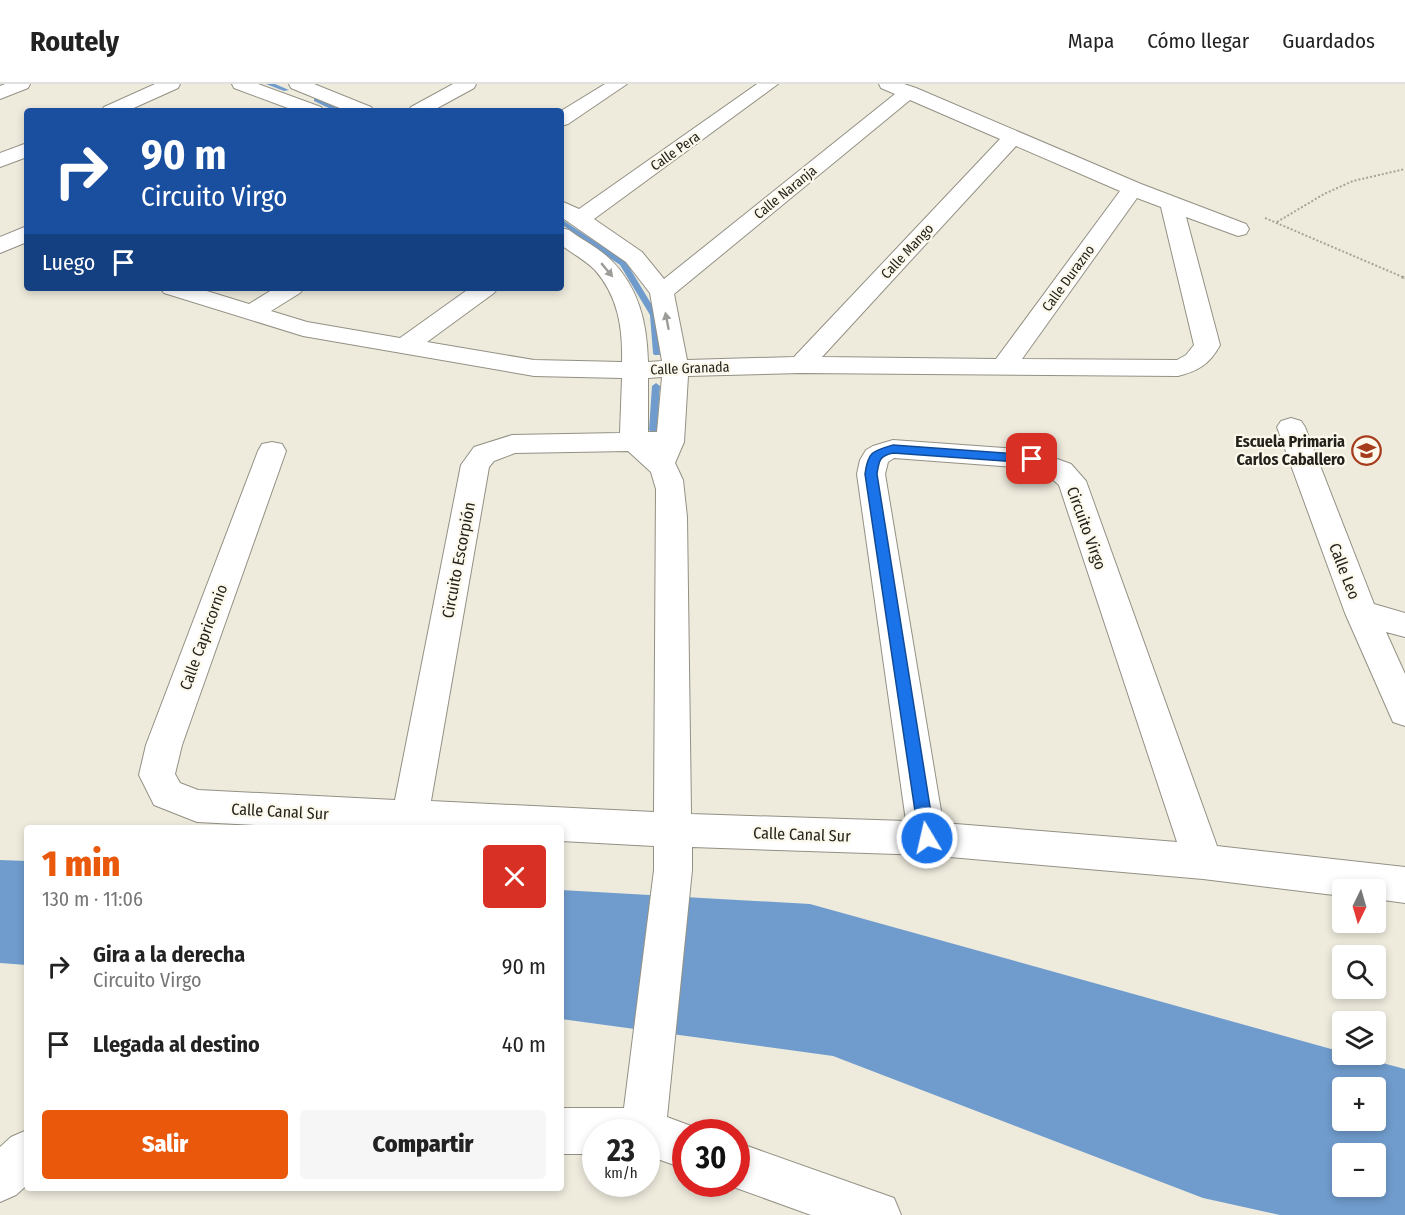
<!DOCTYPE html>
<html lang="es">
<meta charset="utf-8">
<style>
:root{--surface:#fff;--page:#f6f6f6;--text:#222;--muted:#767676;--line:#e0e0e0;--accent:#ea580c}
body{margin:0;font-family:"Fira Sans Condensed",sans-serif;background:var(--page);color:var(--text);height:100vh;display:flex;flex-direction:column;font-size:22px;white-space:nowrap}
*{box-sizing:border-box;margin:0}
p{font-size:20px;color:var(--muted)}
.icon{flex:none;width:33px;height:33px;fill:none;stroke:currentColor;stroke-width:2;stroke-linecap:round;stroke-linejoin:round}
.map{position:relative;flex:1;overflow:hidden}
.sheet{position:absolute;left:24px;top:741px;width:540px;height:366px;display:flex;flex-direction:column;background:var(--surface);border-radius:6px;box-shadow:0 3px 9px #0003}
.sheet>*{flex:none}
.hud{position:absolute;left:24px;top:24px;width:540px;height:183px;border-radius:6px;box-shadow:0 3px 9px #0003;background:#1a4fa0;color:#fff;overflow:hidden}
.needle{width:39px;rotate:185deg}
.fabs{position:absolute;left:1332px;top:795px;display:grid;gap:12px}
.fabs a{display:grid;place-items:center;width:54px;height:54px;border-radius:6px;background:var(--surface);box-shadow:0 3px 9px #0003;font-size:30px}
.speed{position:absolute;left:582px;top:1035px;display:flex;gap:12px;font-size:30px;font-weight:700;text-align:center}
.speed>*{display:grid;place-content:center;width:78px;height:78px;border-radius:50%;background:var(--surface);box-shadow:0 3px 9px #0003;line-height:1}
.speed small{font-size:15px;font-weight:400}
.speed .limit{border:9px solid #d22;background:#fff;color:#111}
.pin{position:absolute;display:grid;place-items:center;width:51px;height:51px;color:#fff;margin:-26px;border-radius:12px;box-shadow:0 3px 9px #0006}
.me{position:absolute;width:66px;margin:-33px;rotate:351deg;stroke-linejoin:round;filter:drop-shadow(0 0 4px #0008)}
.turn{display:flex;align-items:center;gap:21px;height:126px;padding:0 18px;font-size:27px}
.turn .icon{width:78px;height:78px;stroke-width:2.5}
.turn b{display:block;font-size:42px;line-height:51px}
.then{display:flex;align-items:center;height:57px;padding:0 18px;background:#0003;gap:12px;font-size:22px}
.round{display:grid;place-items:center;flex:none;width:63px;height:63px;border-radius:6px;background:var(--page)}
.head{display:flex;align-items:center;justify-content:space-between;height:102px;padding:0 18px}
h1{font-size:36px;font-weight:800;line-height:45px;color:var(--accent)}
.cta{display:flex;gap:12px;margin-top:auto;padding:12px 18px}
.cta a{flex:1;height:69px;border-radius:6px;background:var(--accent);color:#fff;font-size:24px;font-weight:800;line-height:69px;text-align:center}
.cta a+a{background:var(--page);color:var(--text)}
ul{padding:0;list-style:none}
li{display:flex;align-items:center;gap:18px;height:78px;padding:0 18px}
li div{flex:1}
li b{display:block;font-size:22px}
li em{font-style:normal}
header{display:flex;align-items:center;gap:36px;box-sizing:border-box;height:84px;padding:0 30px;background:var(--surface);border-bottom:2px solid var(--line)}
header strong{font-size:28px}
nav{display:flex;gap:33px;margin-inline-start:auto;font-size:21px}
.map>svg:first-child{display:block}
.water{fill:#709ccd;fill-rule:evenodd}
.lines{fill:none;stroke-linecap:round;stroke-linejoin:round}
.stream{fill:#709ccd;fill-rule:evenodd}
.minor-casing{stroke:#939084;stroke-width:2}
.path-far1{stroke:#a5a398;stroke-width:2;stroke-dasharray:2 2;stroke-linecap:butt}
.path{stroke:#a5a398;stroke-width:3;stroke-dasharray:2 2;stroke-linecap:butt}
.minor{fill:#fff;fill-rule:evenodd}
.oneway{fill:#9c9c99}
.route{fill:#1a73e8;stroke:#114b97;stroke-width:1.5}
.labels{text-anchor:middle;stroke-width:4.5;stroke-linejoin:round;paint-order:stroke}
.far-street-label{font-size:14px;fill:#23221d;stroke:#fcf8eb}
.poi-label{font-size:16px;font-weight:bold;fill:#23221d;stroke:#fcf8eb;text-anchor:end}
.street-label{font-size:16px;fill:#23221d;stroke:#fcf8eb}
</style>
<header>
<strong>Routely</strong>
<nav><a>Mapa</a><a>Cómo llegar</a><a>Guardados</a></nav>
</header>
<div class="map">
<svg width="1405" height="1131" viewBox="0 0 1405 1131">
<rect width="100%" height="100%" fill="#eeebdd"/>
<!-- water -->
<path class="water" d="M0,776l27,1v104l-27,-2z
M561,806l249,14 532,148v2l10,1 53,14v146h-125l-77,-17 -370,-142 -272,-37zM1342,1004h34v32h-34zM1342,1070h34v32h-34z"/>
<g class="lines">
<!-- stream -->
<path class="stream" d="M266,0h9l14,6 -5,1z
M314,15h4l25,12h-8l-21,-10z
M561,135l65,43 32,53 2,40h-6l-1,-2 -3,-38 -30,-50 -59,-41z
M656,299l4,3 -3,44 -4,3 -4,-3 3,-44z"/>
<defs>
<path id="minor" d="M5,0h25l-2,4 -28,11v-13z
M155,0h25l-2,4 -51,23h-26l3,-4z
M232,0h26l63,23 3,4h-28l-62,-23z
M289,0h25l57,23 3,4h-27l-56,-23z
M453,0h23l-2,4 -42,23h-24l3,-4z
M605,0h22l-59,40 -7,2v-15z
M757,0h21l-184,135 48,33 22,27 231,-185 -14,-6 -2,-4h25l12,4 225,96 105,40 3,5 -3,5 -8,2 -52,-19 34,128c-10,19 -22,26 -42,31l-377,-3 -113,3 -4,66 -9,21 8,17 4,37 4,297 215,7 -49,-347 3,-14 6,-10 7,-4 20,-6 139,10 39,14 15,17 131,365 188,21v36l-29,-4v-9h-34v6l-139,-17 -276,-24 -235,-8v23l-25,247 35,13 1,2h-17v37l-40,-14v-23h-50v22h-35v-46h63l30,-238v-24l-93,-5v-13h-249l-115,-6 -43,-17 -15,-30 7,-30 112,-294 4,-7 10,-2 10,2 4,7 -104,294 -7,29 5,9 18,7 197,10 66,-335 13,-18 38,-12 108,-2 2,-55 -88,-2 -231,-40 -139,-43 -4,-5h37l52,16 26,-16h29l-4,5 -29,18 36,11 93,16 70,-50h28l-4,5 -67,49 107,18 88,2c1,-34 -4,-66 -27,-92 -9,-9 -23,-17 -34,-25v-17l8,2c13,10 30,18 42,30 28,28 36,63 37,102l14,-1 -12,-68 -24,-31 -65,-45v-16l18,8zM910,16l90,39 -206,218 -107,3 -13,-66zM1016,62l104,45 -124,168 -174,-2zM1137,114l24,9 33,138 -8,10 -9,5 -155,-1zM662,293l-5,55h-9v-54zM628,367l23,21 5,17 -2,323 -223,-11 58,-334 5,-6 21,-8zM894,374l134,10 23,10 8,7 118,357 -234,-19 -58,-349 3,-12z
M27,59v14l-27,10v-14z
M27,142v16l-27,11v-16z
M1291,334l10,3 4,6 69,177 31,9v24l-19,-5 19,42v52l-12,-4 -48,-109 -68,-186 4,-6z
M27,1046v55l-11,10 -16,7v-55l11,-10z
M736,1058l158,56 7,17h-90l-86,-31h11z"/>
</defs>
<!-- minor casing -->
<use href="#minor" class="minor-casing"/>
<!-- path-far1 -->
<path class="path-far1" d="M1265,134l140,60
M1277,138l47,-28 29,-13 52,-12"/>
<!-- path -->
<path class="path" d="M1402,193l3,1"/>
<!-- minor -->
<use href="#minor" class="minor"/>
</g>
<!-- one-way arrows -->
<defs><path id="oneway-solid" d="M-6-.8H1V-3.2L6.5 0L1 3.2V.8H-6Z" transform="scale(1.5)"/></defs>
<g class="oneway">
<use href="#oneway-solid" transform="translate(607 186) rotate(50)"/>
<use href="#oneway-solid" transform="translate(667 237) rotate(-101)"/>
</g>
<!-- route -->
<path class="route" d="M893,361l139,10 6,4 -6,4 -139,-10c-14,3 -14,8 -16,21l58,364 -3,5 -5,2 -6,-2 -2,-5 -54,-364c3,-22 7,-23 28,-29z"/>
<!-- icons -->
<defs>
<symbol id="school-ring" viewBox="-11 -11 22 22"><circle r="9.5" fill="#fcf8eb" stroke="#a53d1c" stroke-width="1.5"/><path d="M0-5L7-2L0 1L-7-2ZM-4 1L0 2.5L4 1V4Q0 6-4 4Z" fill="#a53d1c"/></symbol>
</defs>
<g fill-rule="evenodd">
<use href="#school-ring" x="1350" y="350" width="33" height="33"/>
</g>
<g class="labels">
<!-- far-street labels -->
<g class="far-street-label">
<text transform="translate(675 67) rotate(-35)" y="5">Calle Pera</text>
<text transform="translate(785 108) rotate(-39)" y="5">Calle Naranja</text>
<text transform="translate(907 167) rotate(-47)" y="5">Calle Mango</text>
<text transform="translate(1068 194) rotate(-54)" y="5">Calle Durazno</text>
<text transform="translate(690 284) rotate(-2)" y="5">Calle Granada</text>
</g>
<!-- poi labels -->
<g class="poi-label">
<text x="1345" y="363">Escuela Primaria<tspan x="1345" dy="18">Carlos Caballero</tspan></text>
</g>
<!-- street labels -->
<g class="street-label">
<text transform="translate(1087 444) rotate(70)" y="6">Circuito Virgo</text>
<text transform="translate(458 476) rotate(-79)" y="6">Circuito Escorpión</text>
<text transform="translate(1345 487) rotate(69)" y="6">Calle Leo</text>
<text transform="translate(203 553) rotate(-70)" y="6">Calle Capricornio</text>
<text transform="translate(280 727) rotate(3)" y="6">Calle Canal Sur</text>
<text transform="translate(802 750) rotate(2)" y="6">Calle Canal Sur</text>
</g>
</g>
</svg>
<div class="fabs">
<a><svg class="needle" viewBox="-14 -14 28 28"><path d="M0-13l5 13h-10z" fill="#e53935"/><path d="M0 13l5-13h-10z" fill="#767676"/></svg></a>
<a><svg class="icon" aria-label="search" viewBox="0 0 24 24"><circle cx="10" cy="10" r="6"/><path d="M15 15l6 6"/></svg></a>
<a><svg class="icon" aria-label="layers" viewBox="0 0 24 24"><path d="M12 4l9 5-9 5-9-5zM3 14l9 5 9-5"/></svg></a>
<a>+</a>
<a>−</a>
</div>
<div class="speed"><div>23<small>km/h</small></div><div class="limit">30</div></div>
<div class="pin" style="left:1032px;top:375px;background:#d93025"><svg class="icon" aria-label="arrive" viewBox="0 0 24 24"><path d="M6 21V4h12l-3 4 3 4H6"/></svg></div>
<svg class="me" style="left:927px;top:754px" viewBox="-20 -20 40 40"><circle r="17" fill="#1a73e8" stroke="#fff" stroke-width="3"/><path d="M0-11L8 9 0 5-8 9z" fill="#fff"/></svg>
<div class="hud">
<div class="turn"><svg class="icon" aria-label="right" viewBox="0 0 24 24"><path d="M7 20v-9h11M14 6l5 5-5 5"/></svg><div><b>90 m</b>Circuito Virgo</div></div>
<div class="then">Luego<svg class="icon" aria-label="arrive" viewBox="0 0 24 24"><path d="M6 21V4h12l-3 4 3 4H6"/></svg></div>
</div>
<section class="sheet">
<div class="head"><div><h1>1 min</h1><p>130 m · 11:06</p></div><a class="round" style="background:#d93025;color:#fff"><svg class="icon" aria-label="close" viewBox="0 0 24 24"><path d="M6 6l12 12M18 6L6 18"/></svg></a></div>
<ul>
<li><svg class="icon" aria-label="right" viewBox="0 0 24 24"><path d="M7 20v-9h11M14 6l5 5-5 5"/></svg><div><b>Gira a la derecha</b><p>Circuito Virgo</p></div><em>90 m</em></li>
<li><svg class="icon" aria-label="arrive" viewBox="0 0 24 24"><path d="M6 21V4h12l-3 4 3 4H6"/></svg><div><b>Llegada al destino</b></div><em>40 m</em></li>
</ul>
<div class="cta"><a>Salir</a><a>Compartir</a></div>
</section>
</div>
